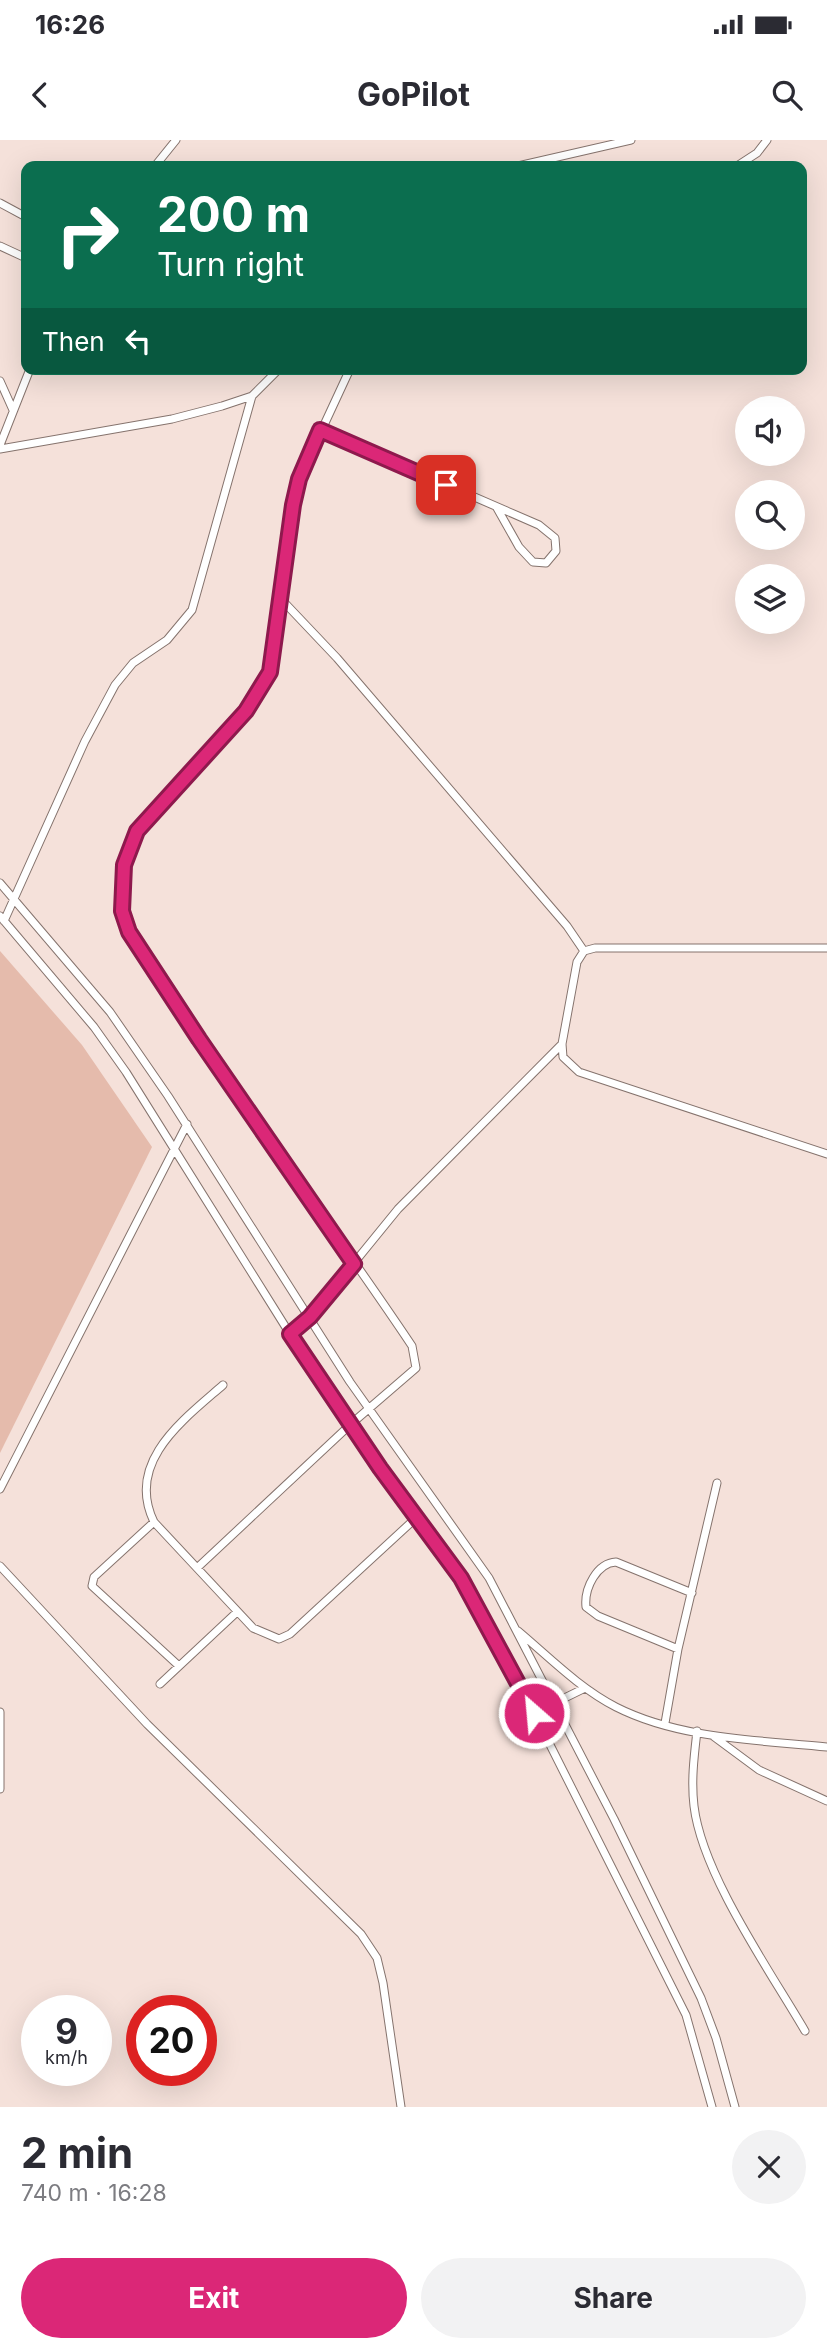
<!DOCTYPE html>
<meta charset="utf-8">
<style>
:root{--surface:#fff;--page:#f2f2f3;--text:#2b2b33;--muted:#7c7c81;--accent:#db2777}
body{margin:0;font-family:Inter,sans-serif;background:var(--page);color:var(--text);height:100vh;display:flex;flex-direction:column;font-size:26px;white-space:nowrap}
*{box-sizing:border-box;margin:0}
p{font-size:23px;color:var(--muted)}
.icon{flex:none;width:38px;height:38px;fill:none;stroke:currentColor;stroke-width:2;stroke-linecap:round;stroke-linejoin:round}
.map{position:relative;height:1967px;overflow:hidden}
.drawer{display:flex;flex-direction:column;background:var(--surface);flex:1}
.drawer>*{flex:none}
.banner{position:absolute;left:21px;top:21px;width:786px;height:214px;border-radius:14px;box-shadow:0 7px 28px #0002;background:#0b6e4f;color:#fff;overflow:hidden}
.controls{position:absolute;left:735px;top:256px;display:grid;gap:14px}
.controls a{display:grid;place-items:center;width:70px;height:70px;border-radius:50%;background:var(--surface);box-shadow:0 7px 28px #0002;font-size:35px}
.speed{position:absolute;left:21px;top:1855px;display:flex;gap:14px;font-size:35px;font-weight:700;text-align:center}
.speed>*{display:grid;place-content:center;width:91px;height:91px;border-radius:50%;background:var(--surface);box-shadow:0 7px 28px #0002;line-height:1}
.speed small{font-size:18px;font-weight:400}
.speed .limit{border:10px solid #d22;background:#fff;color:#111}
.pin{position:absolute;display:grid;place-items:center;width:60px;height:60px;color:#fff;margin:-30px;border-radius:14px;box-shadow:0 4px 10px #0006}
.me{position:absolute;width:77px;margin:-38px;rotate:333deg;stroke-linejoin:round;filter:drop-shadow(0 0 5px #0008)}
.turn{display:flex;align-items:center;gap:24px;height:147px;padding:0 21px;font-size:32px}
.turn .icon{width:91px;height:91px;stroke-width:2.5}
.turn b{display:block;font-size:49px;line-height:60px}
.then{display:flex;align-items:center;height:66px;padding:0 21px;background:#0003;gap:14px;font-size:26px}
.round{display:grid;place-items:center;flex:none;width:74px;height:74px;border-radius:37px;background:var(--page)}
.head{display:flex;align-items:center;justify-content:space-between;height:119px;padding:0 21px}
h1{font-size:42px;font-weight:700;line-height:52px}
.primary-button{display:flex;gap:14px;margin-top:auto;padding:14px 21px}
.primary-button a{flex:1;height:80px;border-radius:42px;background:var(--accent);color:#fff;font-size:28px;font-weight:700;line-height:80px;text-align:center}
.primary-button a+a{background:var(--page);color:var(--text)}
.status{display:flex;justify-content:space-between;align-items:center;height:49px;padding:0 35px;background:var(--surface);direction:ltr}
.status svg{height:19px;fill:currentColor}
header{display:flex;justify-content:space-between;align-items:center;height:91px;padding:0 21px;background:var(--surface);font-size:32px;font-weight:700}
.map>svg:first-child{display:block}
.green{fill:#e5bbac}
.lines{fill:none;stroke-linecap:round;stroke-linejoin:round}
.lane-casing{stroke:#85736d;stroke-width:9}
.lane{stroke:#fff;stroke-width:7}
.route-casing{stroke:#8e194d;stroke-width:18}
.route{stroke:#db2777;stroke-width:12}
</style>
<div class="status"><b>16:26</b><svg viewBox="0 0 49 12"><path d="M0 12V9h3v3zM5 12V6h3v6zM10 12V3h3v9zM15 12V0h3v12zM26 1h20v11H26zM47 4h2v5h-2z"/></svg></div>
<header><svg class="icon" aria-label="back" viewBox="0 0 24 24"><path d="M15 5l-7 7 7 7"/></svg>GoPilot<svg class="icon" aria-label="search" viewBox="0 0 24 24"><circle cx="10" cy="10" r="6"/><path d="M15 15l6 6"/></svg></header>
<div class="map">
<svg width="827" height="1967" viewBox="0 0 827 1967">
<rect width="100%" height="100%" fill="#f5e1da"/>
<!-- green -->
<path class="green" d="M0,811l82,94 70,102 -152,306z"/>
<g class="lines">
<defs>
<path id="lane" d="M155,26l21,-26
M518,26l113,-26
M737,26l20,-13 10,-13
M0,63l26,14
M0,106l26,12
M0,241l13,29
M320,290l219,95 16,13 1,13 -10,12 -13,-1 -14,-15 -22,-39
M0,305l30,-76
M0,309l172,-30 50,-13 30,-10 27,-27
M282,460l55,58 230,268 17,25
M0,743l110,129 58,84 182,286 139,196 125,241 87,179 15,40 19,69
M0,776l94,111 32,45 164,262 90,134 81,110 73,135 152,302 26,92
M4,781l81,-180 30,-56 18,-22 34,-23 25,-30 60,-214
M827,808h-232l-11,3 -7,11 -15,82 1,13 16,15 248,82
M290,1194l20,-17 88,-108 164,-165
M223,1245c-40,35 -98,77 -69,137l99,106 26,11 11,-5 127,-117
M0,1349l187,-365
M154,1382l-60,55 -2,9 87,80
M0,1426l147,158 214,210 16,24 6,25 18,124
M197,1428l154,-144 65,-56 -4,-22c-74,-111 -155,-217 -227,-329 -21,-31 -54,-67 -63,-104 -6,-28 2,-58 15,-82l109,-120 23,-39 30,-193 51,-110
M518,1491c31,26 61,57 98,76 63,32 142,33 211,40
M678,1509l-80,-33 -12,-9c-2,-19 11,-44 30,-45l76,31
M160,1544l77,-72
M0,1572v77
M534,1573l51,-25
M665,1583l13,-74 39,-166
M697,1591c-3,26 -6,50 -3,75 8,68 76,165 111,225
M713,1596l46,34 68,31"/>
</defs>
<!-- lane casing -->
<use href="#lane" class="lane-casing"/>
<!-- lane -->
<use href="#lane" class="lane"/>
</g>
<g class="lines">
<defs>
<path id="route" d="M446,345l-126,-55 -21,49 -6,26 -23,167 -24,39 -109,120 -13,34 -2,46 7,21 70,107 155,225 -44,53 -20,17 90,134 81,110 73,135"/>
</defs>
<!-- route casing -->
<use href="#route" class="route-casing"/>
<!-- route -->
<use href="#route" class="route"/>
</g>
</svg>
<div class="controls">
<a><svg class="icon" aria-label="sound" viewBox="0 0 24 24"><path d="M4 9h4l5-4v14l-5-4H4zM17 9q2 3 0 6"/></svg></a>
<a><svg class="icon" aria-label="search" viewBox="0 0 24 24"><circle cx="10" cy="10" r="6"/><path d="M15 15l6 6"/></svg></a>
<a><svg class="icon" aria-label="layers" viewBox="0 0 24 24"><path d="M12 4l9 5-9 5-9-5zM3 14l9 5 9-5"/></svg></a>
</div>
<div class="speed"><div>9<small>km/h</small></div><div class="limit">20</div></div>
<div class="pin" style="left:446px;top:345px;background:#d93025"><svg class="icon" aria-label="arrive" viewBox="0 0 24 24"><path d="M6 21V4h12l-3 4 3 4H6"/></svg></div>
<svg class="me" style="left:534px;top:1573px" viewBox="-20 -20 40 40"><circle r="17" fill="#db2777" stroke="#fff" stroke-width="3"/><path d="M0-11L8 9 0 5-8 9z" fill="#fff"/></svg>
<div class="banner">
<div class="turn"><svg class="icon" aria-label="right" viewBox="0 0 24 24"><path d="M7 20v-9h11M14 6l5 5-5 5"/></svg><div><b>200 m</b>Turn right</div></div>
<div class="then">Then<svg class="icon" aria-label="left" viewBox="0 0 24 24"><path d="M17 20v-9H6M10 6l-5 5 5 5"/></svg></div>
</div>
</div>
<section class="drawer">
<div class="head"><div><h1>2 min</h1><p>740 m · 16:28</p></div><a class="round"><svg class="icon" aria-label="close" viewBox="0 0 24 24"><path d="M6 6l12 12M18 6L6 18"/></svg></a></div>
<div class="primary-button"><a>Exit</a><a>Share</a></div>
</section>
